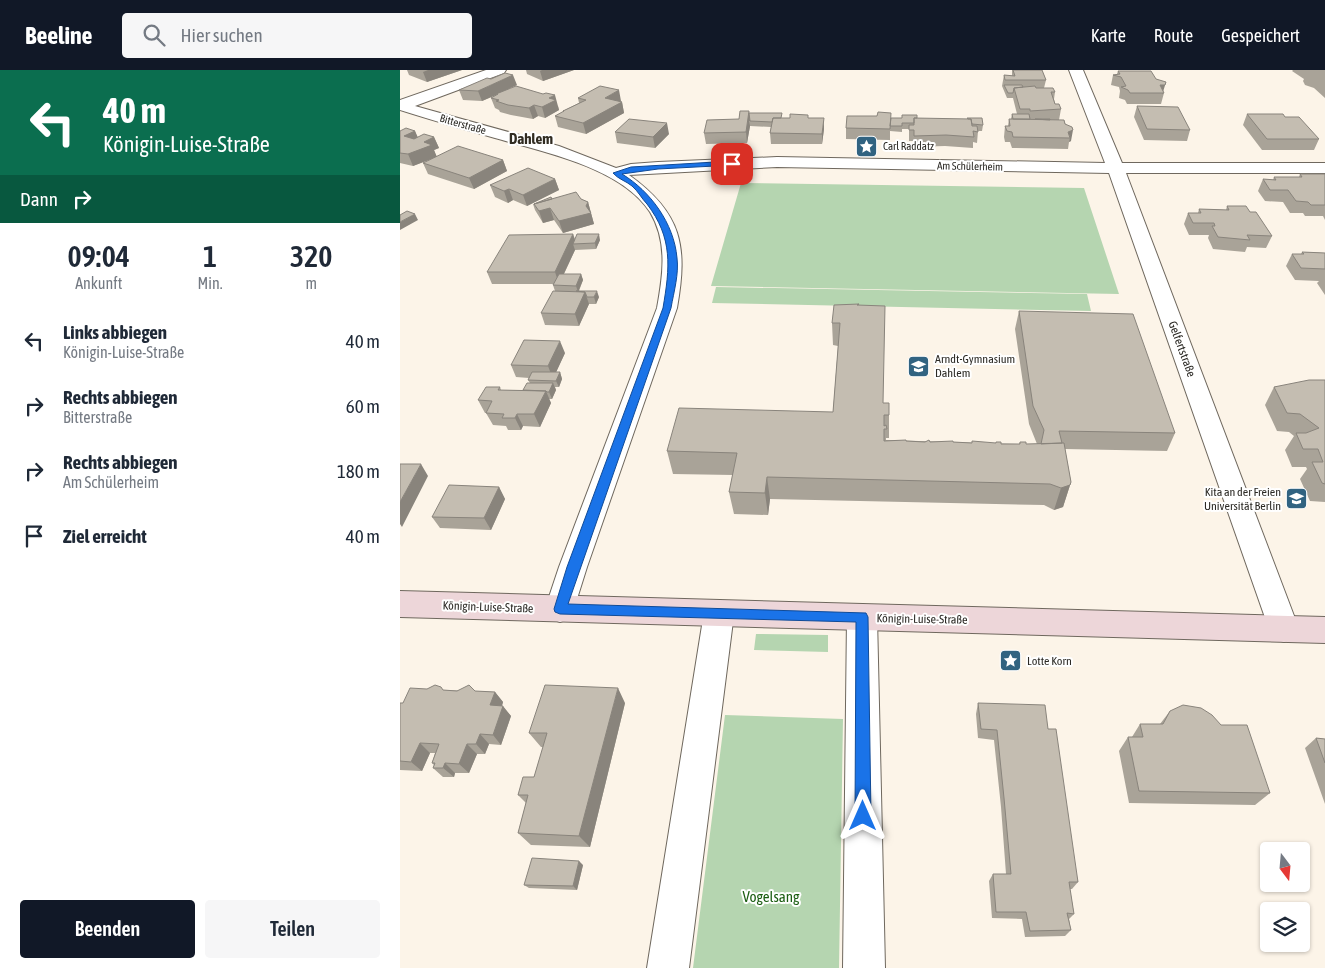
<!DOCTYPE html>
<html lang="de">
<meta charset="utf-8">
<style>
:root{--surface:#fff;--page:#f6f6f7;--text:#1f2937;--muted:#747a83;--accent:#111827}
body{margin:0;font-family:"Asap Condensed",sans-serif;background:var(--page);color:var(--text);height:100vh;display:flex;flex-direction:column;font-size:19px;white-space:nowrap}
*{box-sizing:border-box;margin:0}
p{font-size:16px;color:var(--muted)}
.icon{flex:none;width:28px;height:28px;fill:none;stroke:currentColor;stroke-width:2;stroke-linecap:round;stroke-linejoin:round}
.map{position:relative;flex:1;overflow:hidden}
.drawer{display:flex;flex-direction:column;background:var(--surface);width:400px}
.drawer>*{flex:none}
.guide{background:#0b6e4f;color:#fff;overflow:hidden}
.needle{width:32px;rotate:164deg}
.controls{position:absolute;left:860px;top:772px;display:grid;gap:10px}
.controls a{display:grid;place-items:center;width:50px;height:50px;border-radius:5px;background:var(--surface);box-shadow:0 1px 4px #0004;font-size:25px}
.pin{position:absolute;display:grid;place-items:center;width:42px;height:42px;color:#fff;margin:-21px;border-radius:10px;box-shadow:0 2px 8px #0006}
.me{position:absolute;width:55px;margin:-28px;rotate:0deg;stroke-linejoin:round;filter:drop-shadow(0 0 4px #0008)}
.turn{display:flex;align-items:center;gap:18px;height:105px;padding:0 20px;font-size:22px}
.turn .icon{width:65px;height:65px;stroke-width:2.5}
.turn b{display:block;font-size:35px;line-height:42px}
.then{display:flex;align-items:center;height:48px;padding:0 20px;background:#0003;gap:10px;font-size:19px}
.eta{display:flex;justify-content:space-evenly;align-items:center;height:85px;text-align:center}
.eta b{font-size:30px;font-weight:600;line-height:35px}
.cta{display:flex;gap:10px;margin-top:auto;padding:10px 20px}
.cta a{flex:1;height:58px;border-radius:5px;background:var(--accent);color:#fff;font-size:20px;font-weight:600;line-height:58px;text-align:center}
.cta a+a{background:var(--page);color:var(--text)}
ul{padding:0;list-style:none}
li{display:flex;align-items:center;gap:15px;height:65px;padding:0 20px}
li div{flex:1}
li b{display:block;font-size:19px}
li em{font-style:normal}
header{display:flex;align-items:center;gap:30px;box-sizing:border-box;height:70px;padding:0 25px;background:var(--accent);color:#fff}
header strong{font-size:24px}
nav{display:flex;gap:28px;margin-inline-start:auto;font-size:18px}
.search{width:350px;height:45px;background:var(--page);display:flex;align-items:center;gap:12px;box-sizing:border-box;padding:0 18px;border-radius:5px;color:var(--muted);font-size:19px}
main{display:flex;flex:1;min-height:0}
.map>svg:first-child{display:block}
.green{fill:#b5d5b0}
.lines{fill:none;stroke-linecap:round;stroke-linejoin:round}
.minor-casing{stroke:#6f685e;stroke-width:2}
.secondary-casing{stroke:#6f685e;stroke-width:2}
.minor{fill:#fff;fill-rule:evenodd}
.secondary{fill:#edd6d9;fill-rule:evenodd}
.wall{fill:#a9a398}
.shaded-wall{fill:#89847c}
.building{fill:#c4bdb1;stroke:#89847c}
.route{fill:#1a73e8;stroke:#114b97}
.labels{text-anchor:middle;stroke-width:4;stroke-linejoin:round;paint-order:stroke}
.far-street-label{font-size:11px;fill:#2b2924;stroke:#fff}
.far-poi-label{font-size:11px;fill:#2b2924;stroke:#fff;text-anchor:start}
.street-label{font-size:12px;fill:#2b2924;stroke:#fff}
.poi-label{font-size:12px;fill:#2b2924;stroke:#fff;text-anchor:start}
.far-district-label{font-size:15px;font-weight:bold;fill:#312c22;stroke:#fff}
.near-park-label{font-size:15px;fill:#1a5d11;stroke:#fff}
</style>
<header>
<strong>Beeline</strong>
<div class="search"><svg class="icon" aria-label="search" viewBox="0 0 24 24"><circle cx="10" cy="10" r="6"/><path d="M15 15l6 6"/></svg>Hier suchen</div>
<nav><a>Karte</a><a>Route</a><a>Gespeichert</a></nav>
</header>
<main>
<section class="drawer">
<div class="guide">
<div class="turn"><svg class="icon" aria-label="left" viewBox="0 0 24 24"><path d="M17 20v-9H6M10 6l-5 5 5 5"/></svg><div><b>40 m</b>Königin-Luise-Straße</div></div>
<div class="then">Dann<svg class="icon" aria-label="right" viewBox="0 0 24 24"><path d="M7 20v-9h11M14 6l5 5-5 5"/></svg></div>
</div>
<div class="eta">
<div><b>09:04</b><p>Ankunft</p></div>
<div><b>1</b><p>Min.</p></div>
<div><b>320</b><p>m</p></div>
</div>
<ul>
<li><svg class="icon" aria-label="left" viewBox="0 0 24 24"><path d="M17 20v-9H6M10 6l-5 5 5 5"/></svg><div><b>Links abbiegen</b><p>Königin-Luise-Straße</p></div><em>40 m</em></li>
<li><svg class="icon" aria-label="right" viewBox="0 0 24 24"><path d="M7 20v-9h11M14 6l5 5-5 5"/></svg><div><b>Rechts abbiegen</b><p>Bitterstraße</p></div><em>60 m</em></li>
<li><svg class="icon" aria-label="right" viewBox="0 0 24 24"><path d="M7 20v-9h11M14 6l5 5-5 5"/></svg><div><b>Rechts abbiegen</b><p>Am Schülerheim</p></div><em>180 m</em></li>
<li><svg class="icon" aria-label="arrive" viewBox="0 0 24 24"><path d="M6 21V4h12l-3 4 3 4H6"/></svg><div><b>Ziel erreicht</b></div><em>40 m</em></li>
</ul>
<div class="cta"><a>Beenden</a><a>Teilen</a></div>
</section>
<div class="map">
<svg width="925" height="898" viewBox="0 0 925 898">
<rect width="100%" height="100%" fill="#fcf4e8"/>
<!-- green -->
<path class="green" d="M341,113l343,5 35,106 -408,-8z
M316,217l371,7 4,17 -379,-8z
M356,564l72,1v17l-74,-2z
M325,645l118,4 -4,249h-146z"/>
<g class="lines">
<defs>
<path id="minor" d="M86,0h20l-2,3 -89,33 144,40 57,22 15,-4 27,-2 119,-5 328,6 -36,-93h14l39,93h203v10h-199l173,456 -4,9 -11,4 -11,-4 -4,-9 -160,-456 -332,-6 -148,8c53,38 59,71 48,133l-90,259 -16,51 -11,4 -11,-4 -4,-9 14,-42 98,-259c6,-33 11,-66 -7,-96 -29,-45 -107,-60 -155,-74 -32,-9 -64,-18 -95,-28v-10z
M319,530l11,4 4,9 -45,355h-42l57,-355 4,-9z
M462,534l11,4 4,9 8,351h-42l4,-351 4,-9z"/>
<path id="secondary" d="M0,521l925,26v26l-925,-26z"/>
</defs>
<!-- minor casing -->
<use href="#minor" class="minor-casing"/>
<!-- secondary casing -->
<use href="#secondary" class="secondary-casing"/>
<!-- minor -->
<use href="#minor" class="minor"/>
<!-- secondary -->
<use href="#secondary" class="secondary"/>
</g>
<!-- wall -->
<path class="wall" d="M7,0h55l-35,12 -18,-7z
M126,0h48l-31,11 -16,-7z
M612,0h30l4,10 -2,8 11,4 -1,7 1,5 6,5 -2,11h5l7,21 -2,1 -1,7 -56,-1 -2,-6h-5l-1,-5 1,-11h3l1,-7h2l1,-5h5l-4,-16h-6l-5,-12 2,-11 8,1z
M893,0h32v28l-11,-10 -9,-3 -2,-4 1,-2 -12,-8z
M718,1l45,21 1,1 -3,11h-34l-2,-4 -6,-2 1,-7 -1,-4 -8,-2 2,-10 4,-1z
M117,15l-9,4 50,17 1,4 -14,8 -7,-2 -5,3 -22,-4 -11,-3 -1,-2 -4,-2 -4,-10 5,-3 -14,6 -19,-1 -4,-10z
M178,28l43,3 -1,1h2l2,11 -38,21 -28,-7 -3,-11 8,-4v-1l16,-8z
M737,36l53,24 -3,11 -43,-1 -10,-23z
M349,41v2l33,5h26l16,11 -2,15h-51l-1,-11 1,-6 -21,-1 -3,17 -41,1 -2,-11 35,-14z
M847,44l38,3 34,22 -5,11h-52l-19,-25z
M491,48h26l66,7 -1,6h-4l-1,12 -4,-1v6l-28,-2 -31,1v-6h-5v-12h-7v3l-12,-1v9l-44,-1v-11z
M0,61h15l2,6h17l5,11 -5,2 2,6 67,4 4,11 -33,18 -46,-15 -5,-11 12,-6 -22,9 -13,-3z
M215,62l54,2 -14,14 -38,-5z
M900,104h25v46l-2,-4h-18l-2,-3h-13l-7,-11 -18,-1 -7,-10 5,-12 10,1 1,-3h25z
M155,109l4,11 -32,16 -14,-6 -5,3 -13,-6 -5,-12z
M181,129l7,3 6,22 -31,9 -9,-13 -11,3 -8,-13 -2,-6z
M827,136l23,6 22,24 -6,12 -19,-1 -2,5 -32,-3 -5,-11 1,-3h-20l-5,-11 4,-11h10l1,-4 27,1z
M173,164l2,5 25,1 -4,9 -21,1 -11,24h17l2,6 -4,11 20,6 -3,7h-7l-10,22 -34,-1 -4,-12 14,-22 -2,-6v-1h-61l-5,-12z
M902,182l23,1v42l-8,-12 2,-2 -24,-1 -9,-14 6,-12h9z
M459,234l24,99 6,12v23h-3v2l133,4 1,-2 6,2h11l-8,-20 -14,-95 4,-18 156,122 -8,18 -102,-2 6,33 -8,25 -9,3 -10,-5 -274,-6 -2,16 -34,-1 -5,-22 4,-17 -60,-1 -6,-23 166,-39 5,-66 -5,-1 -1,-22z
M165,283l-9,19h4l2,7 -3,8h-4l1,3 -4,9h-3l2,4 -11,24 -17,-1 -2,4h-13l-2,-4 -13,-1 -7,-12h-1l-7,-13 22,-13 1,3h22l7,-7 -2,-3 1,-2 -13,-1 -5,-12z
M925,310v122l-15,-1 -10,-22 7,-10 -1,-2h-14l-7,-17 9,-14 -5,-4 -12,-1 -12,-26 9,-18z
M99,417l6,12 -14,31 -51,-2 -8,-11z
M44,620l51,2 8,10 -1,4 9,10 -10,29 -12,-1 -4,10h-8l-8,19h-14l-1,4h-11l-10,-9 1,-3 -2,-2 3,-10h-5l-8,18 -22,-1v-67h3z
M225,633l-35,144 -59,-2 -13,-12 8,-30 -8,-8 16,-18 9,-30h-2l-12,-14z
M578,633l70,26 30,153 -6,7h-2l4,25 -5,5 2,11 -6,6 -40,1 -3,-18 -30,-1 -3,-37 4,-7h13l-5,-67 -7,-67 -16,-2 -2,-24z
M770,641l100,82 -15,12 -126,-2 -10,-52 9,-14h4l8,-13h20z
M916,668l9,1v65l-20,-56z
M183,795l-6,25 -48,-2 -5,-3z"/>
<!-- shaded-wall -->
<path class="shaded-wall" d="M28,0h34l-35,12 -4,-10z
M142,0h32l-31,11 -3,-10z
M113,5l4,10 -20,9h-1v1l-14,6 -4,-10z
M766,12l-3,10 -1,3v-2l-2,-8z
M219,20l2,11 -13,7 -3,-10z
M155,25l4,15 -14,8 -3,-11 7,-9z
M222,32l2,11 -38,21 -3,-11z
M134,35l4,11 -5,3 -4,-11z
M349,41l1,10h-1l1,5 -3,17 -1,-11z
M424,48v11l-2,15v-10z
M267,53l2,11 -14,14 -2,-11z
M673,60l-2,11 -2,1 1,-4 -2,-6z
M15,61l5,11 -16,-6z
M34,67l5,11 -5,2 3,7 -24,9 -5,-12 16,-12z
M103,90l4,11 -33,18 -5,-11z
M155,109l4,11 -32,16 -4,-11z
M109,119l4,11 -5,3 -4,-12z
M188,132l6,22 -31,9 -4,-12 27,-15z
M150,138l4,12 -11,3 -4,-12z
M15,144l3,6 -18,10v-8z
M173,164l3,10h-3l2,6 -16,34 -4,-12z
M199,164l1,6 -4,9 -1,-6z
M181,204l2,6 -5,12 -2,-6z
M197,221l2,6 -3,7 -2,-7z
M185,222l4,12 -10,22 -4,-12z
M160,271l5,12 -12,26 -5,-13z
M160,302l2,7 -3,8 -3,-6z
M153,313l3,7 -4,9 -3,-7z
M146,321l5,12 -11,24 -6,-13z
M117,344l6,12 -2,4 -6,-12z
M21,394l7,12 -26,51 -2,-3v-22z
M367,407l3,22 -2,16 -3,-22z
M671,412l-8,25 -9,3 7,-22z
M99,417l6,12 -14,31 -7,-12z
M218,618l7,15 -35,144 -11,-11z
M95,622l8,10 -4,13 -9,-10z
M103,636l8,10 -10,29 -8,-10z
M80,664l9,10 -4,10 -9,-10z
M20,673l10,10 -8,18 -11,-9z
M67,674l10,10 -8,19 -10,-9z
M45,693l10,10 -1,4 -11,-9z
M179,791l4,4 -6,25 -4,-4z"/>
<!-- building -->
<path class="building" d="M613,0h29l4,10h-41l-1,-5 11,1z
M718,1h33l5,8 10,3 -1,3h-5l4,8h-34l-2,-3 -7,-3 5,-1 -5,-9 -8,-2 7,-1z
M105,3l8,2 -35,16 -19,-1 28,-12 4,1z
M604,15h18l1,2 -9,1 -1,5h-5z
M116,16l27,8 3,-1 9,2 -6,3 7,2 -14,7 -8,-2 -5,3 -21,-3 -12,-4 3,-1 -8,-2 7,-4h-2z
M200,16l19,4 -14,8 17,4 -39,21 -28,-7 9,-5h-1l23,-11 -8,-2z
M635,16l1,2h17l2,4h-4l4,12h4l2,5 -31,2v-2h-10l-6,-21z
M737,36l41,1 12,23 -43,-1z
M340,41h9l-3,21 -42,1 3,-13 32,-1z
M478,42l13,1 -1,16 -44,-1 1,-12h30z
M349,43h33l-1,5h-8l-1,4 -22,-1z
M390,44l18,1v3h16l-2,16 -52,-1 3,-15h17z
M612,44h17l1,5h-17z
M847,44h36l2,3h14l20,22h-52z
M502,45h15v3h-3v5h-12v3h-12l1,-8h11z
M514,48l57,1 1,7h5l1,6 -5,-1 1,6 -28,-2 -32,1v-6h-5v-5h5z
M567,48h15l1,7 -11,-1 -1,-5h-3z
M229,49l38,4 -14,14 -38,-5z
M609,49l55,1 1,4 7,3 1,3 -5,2 2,6 -57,-1 -1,-5 -5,-1 -2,-5h5z
M635,49h15v1z
M6,58l9,3 -11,5 10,3 10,-5 10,3 -10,5 8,3 -24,9 -8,-1v-22z
M58,76l45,14 -34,18 -46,-15z
M128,98l27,11 -32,16 -14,-6 -5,2 -14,-6z
M900,104h25v31h-14l-3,-3 -12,-1 -8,-11h-18l-7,-11 13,1 -2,-3h28z
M176,122l5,7 7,3 -2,4 5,7 -32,8 -9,-13 -11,3 -5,-7z
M151,127l1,2 -18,5z
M827,136h19l4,6h6l16,24 -25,-1 3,5 -32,-3 -6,-11h3l-1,-3h-21l-5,-10h13l-2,-4 30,1z
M7,141l8,3 -15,8v-7z
M173,164l-18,38h-68l22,-37z
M177,164h22l-4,9 -22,1z
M902,182l23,1v16l-24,-1 -9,-14h12z
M159,204h22l-5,12 -23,-1z
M153,221l32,1 -10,22 -34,-1z
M176,221h21l-3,6h-7l-2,-5z
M459,234l-2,1 28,1 -2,97h6v12h-5v11l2,-1 1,4h-3v12l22,-1v1l19,1 4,-2 1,2 23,-1v1l19,1v-2l24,2v-1h5v2h19v-2h6v2l38,-1 7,39 -1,3 -9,3 -11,-4 -283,-7 -2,16 -36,-1 8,-39 -70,-2 12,-43 154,4 7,-89h-8l2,-18z
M619,241l114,3 42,119 -116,-2 3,12 -21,1 3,-14 -11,-24z
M124,270l36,1 -12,25 -37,-1z
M132,302h28l-4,9 -28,-1z
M909,310h16v104l-3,-1 -10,-21h11l-5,-13h-15l-7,-16h10l13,-5 -19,-14 -13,-1 -13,-26z
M127,313h26l-4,9h-2l-1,-1 -23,-1z
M86,317h14l-2,3 48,1 -12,23h-17l-2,4h-13l2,-4 -18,-1 6,-12 -14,-1z
M0,394h21l-21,38z
M49,415l50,2 -15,31 -52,-1z
M35,615l6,2 2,3 14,1 12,-6 6,6 20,1 -5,13 13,1 -10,29 -13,-1 -4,10h-9l-8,20 -14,-1 -2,5h-10l2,-5h-3l7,-19 -19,-1 -9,19 -11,-1v-58h3l7,-15 17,1z
M145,615l73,3 -39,148 -61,-3 10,-38h-10l5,-18h11l13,-44h-18z
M578,633l67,2 3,24h8l22,153h-9l5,32 -7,-1 4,17 -41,1 -4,-19h-30l-3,-38h18l-7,-76 -7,-68 -16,-1z
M783,635l18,3 11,7 9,10h26l23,68 -131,-2 -11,-54h15l-3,-13h23l7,-13z
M916,668l9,1v24z
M132,788l47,3 -6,25 -49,-1z"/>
<!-- route -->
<path class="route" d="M332,91l3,3 -1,1 -76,4 -36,5c28,17 52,49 55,84 2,16 -3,33 -6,50l-103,296 298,9 2,4 3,199 -3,5 -5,3 -5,-3 -3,-5 1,-194 -296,-8 -5,-2 -1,-3 13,-42 96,-259c7,-41 10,-70 -16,-104 -5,-5 -9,-13 -15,-18 -6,-5 -14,-7 -19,-13l18,-6z"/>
<!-- icons -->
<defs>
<symbol id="sight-square" viewBox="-11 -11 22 22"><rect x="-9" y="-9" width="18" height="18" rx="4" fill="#316381" stroke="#fff"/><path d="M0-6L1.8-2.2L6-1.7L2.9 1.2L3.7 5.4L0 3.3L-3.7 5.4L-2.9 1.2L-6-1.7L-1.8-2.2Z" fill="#fff"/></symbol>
<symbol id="school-square" viewBox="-11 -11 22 22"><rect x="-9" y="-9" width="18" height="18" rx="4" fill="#316381" stroke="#fff"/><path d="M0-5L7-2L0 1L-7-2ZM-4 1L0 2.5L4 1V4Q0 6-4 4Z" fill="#fff"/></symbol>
</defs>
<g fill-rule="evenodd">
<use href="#sight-square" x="454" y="64" width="25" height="25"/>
<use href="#school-square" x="506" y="284" width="25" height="25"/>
<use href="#school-square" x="884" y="416" width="25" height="25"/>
<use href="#sight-square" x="598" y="578" width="25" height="25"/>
</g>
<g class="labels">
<!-- far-street labels -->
<g class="far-street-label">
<text transform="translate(63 54) rotate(16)" y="4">Bitterstraße</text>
<text transform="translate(570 96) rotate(1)" y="4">Am Schülerheim</text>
</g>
<!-- far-poi labels -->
<g class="far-poi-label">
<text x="483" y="80">Carl Raddatz</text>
</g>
<!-- street labels -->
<g class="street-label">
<text transform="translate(782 279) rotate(70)" y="4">Gelfertstraße</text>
<text transform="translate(88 537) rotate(2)" y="4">Königin-Luise-Straße</text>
<text transform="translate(522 549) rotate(1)" y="4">Königin-Luise-Straße</text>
</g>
<!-- poi labels -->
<g class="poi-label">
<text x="535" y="293">Arndt-Gymnasium<tspan x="535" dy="14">Dahlem</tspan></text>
<text x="881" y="426" text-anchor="end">Kita an der Freien<tspan x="881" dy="14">Universität Berlin</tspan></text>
<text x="627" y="595">Lotte Korn</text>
</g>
<!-- far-district labels -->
<g class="far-district-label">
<text x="131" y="74">Dahlem</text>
</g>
<!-- near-park labels -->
<g class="near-park-label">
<text x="371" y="832">Vogelsang</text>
</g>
</g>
</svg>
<div class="controls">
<a><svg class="needle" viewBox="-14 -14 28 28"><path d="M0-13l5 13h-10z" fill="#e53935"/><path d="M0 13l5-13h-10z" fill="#747a83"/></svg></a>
<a><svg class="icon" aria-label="layers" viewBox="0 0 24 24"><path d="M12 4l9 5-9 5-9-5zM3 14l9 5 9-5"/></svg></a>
</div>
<div class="pin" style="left:332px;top:94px;background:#d93025"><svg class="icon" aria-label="arrive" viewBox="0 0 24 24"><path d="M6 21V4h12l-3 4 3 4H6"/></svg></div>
<svg class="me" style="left:463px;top:746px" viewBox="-20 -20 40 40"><path d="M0-17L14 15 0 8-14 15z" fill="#1a73e8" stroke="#fff" stroke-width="4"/></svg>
</div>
</main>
